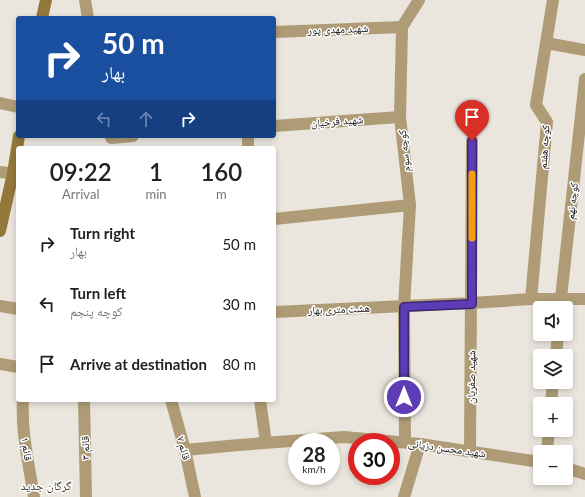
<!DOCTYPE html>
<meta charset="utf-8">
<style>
:root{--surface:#fff;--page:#f6f6f6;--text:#222;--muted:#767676}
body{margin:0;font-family:Lato,"Noto Naskh Arabic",sans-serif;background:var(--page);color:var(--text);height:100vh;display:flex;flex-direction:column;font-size:15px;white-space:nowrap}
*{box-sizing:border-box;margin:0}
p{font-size:13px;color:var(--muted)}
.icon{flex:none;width:22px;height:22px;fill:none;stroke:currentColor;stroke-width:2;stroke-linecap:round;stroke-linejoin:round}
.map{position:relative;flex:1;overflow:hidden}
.details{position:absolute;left:16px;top:146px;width:260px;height:256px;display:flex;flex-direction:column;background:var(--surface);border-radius:4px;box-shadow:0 2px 6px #0003}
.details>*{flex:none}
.hud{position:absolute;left:16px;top:16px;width:260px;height:122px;border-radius:4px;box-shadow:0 2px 6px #0003;background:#1a4fa0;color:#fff;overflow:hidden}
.controls{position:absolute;left:533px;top:301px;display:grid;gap:8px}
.controls a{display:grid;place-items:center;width:40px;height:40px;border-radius:4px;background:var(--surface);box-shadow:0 2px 6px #0003;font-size:20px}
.speed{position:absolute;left:288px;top:433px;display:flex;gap:8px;font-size:20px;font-weight:700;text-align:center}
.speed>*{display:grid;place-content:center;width:52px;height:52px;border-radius:50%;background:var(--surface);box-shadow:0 2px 6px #0003;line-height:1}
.speed small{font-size:10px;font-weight:400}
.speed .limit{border:6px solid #d22;background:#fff;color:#111}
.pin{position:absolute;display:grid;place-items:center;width:34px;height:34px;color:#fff;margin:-41px -17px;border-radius:50% 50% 50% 0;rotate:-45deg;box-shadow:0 0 4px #0007}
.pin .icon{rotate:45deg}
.me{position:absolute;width:44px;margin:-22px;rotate:0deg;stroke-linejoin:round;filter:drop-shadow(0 0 3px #0008)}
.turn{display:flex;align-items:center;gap:14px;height:84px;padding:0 20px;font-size:18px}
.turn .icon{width:52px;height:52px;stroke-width:2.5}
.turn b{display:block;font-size:28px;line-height:34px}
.lanes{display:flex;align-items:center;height:38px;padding:0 20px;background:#0003;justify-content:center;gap:20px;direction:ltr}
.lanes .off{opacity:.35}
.eta{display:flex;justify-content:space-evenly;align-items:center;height:68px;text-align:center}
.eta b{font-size:24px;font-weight:600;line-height:28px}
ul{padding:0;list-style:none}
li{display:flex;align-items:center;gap:12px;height:60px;padding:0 20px}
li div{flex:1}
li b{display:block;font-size:15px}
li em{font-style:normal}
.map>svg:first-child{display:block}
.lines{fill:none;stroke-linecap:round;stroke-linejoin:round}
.street{stroke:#af9c76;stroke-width:12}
.secondary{stroke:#94783b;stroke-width:12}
.route-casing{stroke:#3c2776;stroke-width:10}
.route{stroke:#5d3cb5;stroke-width:7}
.slow{stroke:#f59e0b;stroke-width:7}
.labels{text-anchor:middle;stroke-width:3;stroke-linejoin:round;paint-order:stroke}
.street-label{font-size:11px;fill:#110f0d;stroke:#fff}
.neighbourhood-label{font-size:12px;fill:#3e3b34;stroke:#fff}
</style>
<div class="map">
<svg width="585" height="497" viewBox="0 0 585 497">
<rect width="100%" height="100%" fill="#eae5dd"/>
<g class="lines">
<!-- street -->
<path class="street" d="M85,0l3,18
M274,32l128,-5
M546,43l39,7
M0,103l18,4
M274,126l126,-9
M111,138l22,-2
M248,148v-12
M0,172l18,2
M274,219l136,-14
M531,299l16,-177 -11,-17 17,-105
M0,306l18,3
M560,307l25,-228
M274,312l198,-9 59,-4h54
M556,356l2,-22
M0,364l18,3
M23,400c-2,32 6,65 11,97
M84,400l2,97
M171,400l14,50 10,47
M260,400l6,43
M551,404l2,-22
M405,442l-1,-135 6,-102 -10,-88 2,-90 17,-27
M185,450l54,-5 105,-8 76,7 120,18
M470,451l2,-310
M547,452l2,-22
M566,468l19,6
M404,497l16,-53"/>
<!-- secondary -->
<path class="secondary" d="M42,18l4,-18
M0,231l13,-58 6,-37"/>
</g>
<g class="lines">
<defs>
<path id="route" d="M404,397v-90l68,-3v-163"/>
</defs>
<!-- route casing -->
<use href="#route" class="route-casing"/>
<!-- route -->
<use href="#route" class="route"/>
<!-- slow -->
<path class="slow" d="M472,238v-64"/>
</g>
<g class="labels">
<!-- street labels -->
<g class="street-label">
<text transform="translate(338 29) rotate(-2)" y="4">شهید مهدی پور</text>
<text transform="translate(337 121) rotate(-4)" y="4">شهید فرخیان</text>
<text transform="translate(544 147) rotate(-86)" y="4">کوچه هفتم</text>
<text transform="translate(404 151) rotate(-96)" y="4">کوچه سوم</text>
<text transform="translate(572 201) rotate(-84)" y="4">کوچه نهم</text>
<text transform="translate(339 309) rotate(-2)" y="4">هشت متری بهار</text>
<text transform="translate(471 377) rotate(-89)" y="4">شهید صفریان</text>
<text transform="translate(85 448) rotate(-91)" y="4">۳ قائم</text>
<text transform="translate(184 448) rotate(76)" y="4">۷ قائم</text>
<text transform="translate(447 448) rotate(8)" y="4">شهید محسن دزیانی</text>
<text transform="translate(27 449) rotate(82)" y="4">۱ قائم</text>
</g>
<!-- neighbourhood labels -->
<g class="neighbourhood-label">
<text x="46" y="490">گرگان جدید</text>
</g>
</g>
</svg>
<div class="controls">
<a><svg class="icon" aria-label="sound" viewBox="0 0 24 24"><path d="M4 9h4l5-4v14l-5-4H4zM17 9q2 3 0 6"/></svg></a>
<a><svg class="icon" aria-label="layers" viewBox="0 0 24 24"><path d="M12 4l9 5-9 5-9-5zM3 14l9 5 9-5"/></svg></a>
<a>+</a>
<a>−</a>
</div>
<div class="speed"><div>28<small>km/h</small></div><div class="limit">30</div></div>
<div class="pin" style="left:472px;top:141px;background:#d93025"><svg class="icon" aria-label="arrive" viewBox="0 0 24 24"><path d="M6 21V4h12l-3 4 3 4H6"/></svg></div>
<svg class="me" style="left:404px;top:397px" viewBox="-20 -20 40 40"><circle r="17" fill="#5d3cb5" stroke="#fff" stroke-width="3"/><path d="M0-11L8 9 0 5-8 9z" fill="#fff"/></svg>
<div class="hud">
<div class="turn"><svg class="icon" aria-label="right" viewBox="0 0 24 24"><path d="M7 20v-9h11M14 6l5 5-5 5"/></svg><div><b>50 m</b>بهار</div></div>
<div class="lanes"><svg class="icon off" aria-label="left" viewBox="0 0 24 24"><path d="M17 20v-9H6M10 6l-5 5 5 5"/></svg><svg class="icon off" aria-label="ahead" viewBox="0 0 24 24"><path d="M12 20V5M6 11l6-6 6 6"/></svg><svg class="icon" aria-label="right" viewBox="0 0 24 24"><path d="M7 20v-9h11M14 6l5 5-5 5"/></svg></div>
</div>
<section class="details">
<div class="eta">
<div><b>09:22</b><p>Arrival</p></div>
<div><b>1</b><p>min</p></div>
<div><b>160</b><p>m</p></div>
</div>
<ul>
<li><svg class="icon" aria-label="right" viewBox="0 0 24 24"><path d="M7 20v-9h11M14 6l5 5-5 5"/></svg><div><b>Turn right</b><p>بهار</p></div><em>50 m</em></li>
<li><svg class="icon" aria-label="left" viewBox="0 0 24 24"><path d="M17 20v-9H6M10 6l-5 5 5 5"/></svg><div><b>Turn left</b><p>کوچه پنجم</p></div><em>30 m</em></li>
<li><svg class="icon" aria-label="arrive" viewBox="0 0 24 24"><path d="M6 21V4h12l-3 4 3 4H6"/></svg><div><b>Arrive at destination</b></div><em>80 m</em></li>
</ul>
</section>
</div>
